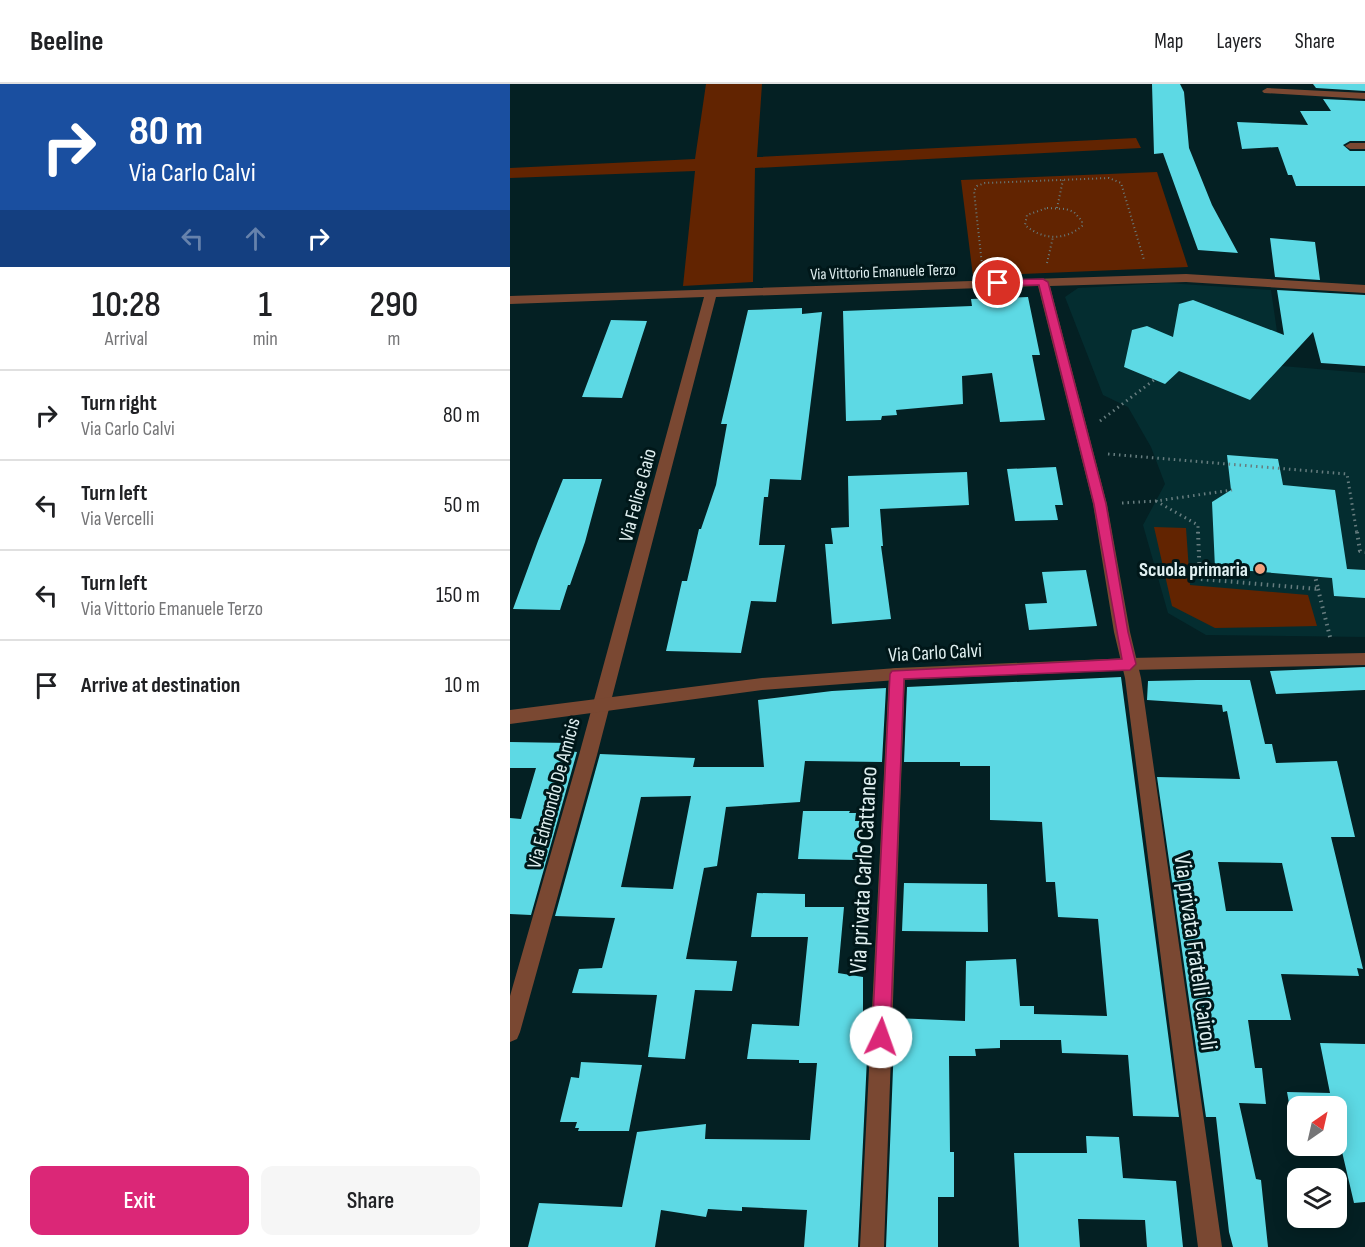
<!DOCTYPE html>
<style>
:root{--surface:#fff;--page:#f6f6f6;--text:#202124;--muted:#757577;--line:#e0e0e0;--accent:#db2777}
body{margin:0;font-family:"Sofia Sans Condensed",sans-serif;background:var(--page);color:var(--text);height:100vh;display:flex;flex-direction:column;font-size:22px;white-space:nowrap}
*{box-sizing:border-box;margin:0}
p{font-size:20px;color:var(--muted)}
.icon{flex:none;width:33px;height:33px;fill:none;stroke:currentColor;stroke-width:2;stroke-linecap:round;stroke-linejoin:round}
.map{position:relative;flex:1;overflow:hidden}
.panel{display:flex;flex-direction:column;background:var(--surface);width:510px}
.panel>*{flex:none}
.top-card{background:#1a4fa0;color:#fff;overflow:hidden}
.needle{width:39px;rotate:34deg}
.tools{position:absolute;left:777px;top:1012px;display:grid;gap:12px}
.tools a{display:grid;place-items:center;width:60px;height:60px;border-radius:12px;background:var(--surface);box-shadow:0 3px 15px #0003;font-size:30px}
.pin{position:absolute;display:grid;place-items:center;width:51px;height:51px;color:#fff;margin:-26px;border:3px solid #fff;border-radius:50%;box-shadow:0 2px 6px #0007}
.me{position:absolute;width:66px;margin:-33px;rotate:3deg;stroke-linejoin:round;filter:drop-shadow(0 0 4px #0008)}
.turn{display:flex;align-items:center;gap:21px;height:126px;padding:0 30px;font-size:27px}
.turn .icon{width:78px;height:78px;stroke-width:2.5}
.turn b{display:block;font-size:42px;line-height:51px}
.lanes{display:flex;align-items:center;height:57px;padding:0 30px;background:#0003;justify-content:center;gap:30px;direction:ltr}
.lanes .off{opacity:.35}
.eta{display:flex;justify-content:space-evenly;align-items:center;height:102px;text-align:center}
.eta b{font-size:36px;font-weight:600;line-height:42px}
.primary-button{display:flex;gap:12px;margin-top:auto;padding:12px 30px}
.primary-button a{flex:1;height:69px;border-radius:12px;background:var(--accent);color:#fff;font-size:24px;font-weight:600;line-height:69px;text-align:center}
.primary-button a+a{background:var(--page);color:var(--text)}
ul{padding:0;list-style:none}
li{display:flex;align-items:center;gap:18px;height:90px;padding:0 30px;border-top:2px solid var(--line)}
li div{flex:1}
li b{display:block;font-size:22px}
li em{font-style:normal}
header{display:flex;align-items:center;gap:36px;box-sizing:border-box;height:84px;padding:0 30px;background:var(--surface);border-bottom:2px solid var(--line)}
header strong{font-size:28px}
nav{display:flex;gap:33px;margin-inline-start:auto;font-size:21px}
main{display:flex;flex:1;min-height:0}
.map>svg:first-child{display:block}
.built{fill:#042d30}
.green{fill:#622401}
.building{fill:#5dd9e4;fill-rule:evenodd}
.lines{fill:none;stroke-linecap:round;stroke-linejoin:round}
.path-far2{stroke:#677d7f;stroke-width:2;stroke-dasharray:1 3;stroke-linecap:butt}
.path-far1{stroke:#677d7f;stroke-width:3;stroke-dasharray:1.5 4;stroke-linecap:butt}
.path{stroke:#677d7f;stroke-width:4;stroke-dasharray:1.5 4.5;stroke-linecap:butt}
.minor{fill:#7a4832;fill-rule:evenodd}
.tertiary{fill:#7a4832;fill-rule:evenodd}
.route{fill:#db2777;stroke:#8e194d;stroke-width:1.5}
.poi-dot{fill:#f2a17e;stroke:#001719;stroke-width:2}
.labels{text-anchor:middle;stroke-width:6;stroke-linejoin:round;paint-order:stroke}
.far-street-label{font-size:16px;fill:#dfeff0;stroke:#001719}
.street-label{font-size:20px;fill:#dfeff0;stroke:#001719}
.poi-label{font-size:20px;font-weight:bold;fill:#dfeff0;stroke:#001719;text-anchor:end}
.near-street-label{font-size:24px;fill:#dfeff0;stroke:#001719}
</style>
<header>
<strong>Beeline</strong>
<nav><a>Map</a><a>Layers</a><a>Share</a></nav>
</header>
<main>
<section class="panel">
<div class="top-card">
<div class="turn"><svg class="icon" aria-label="right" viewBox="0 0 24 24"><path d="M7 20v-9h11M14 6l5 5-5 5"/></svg><div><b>80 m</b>Via Carlo Calvi</div></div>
<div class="lanes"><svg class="icon off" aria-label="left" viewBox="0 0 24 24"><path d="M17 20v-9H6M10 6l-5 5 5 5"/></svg><svg class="icon off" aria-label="ahead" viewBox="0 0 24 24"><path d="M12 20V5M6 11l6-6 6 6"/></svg><svg class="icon" aria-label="right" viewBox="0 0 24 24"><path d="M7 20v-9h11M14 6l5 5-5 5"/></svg></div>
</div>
<div class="eta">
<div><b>10:28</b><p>Arrival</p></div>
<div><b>1</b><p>min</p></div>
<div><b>290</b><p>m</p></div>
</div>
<ul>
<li><svg class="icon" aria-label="right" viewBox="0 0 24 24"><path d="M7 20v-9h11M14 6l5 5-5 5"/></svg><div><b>Turn right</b><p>Via Carlo Calvi</p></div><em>80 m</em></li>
<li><svg class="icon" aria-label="left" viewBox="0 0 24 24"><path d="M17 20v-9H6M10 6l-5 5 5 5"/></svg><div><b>Turn left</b><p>Via Vercelli</p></div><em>50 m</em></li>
<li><svg class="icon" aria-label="left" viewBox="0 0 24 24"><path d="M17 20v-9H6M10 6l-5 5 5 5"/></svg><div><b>Turn left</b><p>Via Vittorio Emanuele Terzo</p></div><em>150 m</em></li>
<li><svg class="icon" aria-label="arrive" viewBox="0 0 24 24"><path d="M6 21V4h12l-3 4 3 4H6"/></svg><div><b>Arrive at destination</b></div><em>10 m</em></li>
</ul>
<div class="primary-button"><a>Exit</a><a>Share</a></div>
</section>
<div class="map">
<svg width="855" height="1163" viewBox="0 0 855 1163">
<rect width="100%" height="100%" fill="#042023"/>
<!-- built -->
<path class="built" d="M657,199l104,7 11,76 83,7v264l-159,-2 -38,-22 -25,-88 22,-41 -14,-37 -23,-40 -25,-12 -38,-98 13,-9z"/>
<!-- green -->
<path class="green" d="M196,0h56l-5,73 379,-19 5,10 -386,20 -2,114 -70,4 12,-115 -185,7v-10l185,-9z
M647,88l31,95 -215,9 -12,-96z
M644,443l32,1 4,57 118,10 9,31 -102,2 -43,-22z"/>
<!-- building -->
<path class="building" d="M642,0h28l4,8 5,56 23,57 26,48 -40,-3 -35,-97 -9,1z
M803,0h52v7l-49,-3z
M813,15l42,2v40h-15l-7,4 7,6h15v35h-69l-4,-11h-4l-10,-28 -36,2 -5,-27 71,3 -8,-14h31z
M760,154l45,4 5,38 -45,-3z
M767,206l88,5v71l-44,-3 -8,-31 -63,68 -71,-29 -14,13 -41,-17 8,-37 15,-4 26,11 6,-33 14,-4 91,35z
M518,213l12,58h-8l13,65 -45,2 -8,-49 -30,3 1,28 -67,6 1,5 -15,1 -1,4 -35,1 -3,-110 129,-5 -1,-7z
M292,224v6l20,-2 -21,168 -31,-1 -2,18h-4l-5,48h26l-9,57 -25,-1 -10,52 -75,-2 16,-70h5l12,-52h2l15,-44 11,-61h-6l27,-114z
M101,236l36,1 -25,77 -40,-1z
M717,371l51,4 5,26 52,5 12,79 18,1v28l-31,-2 -2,-18 -117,-10 -3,-66 19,-12z
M546,383l7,38h-8l3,15 -43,1 -8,-52z
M457,388l2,33 -89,4 3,37h-2l10,73 -59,5 -7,-80h8l-2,-16 18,-1 -1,-51z
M53,395h39l-17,63 -15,43h-2l-8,25 -47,-1 25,-68z
M576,486l11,56 -68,4 -4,-26 22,-1 -5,-31z
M855,583v23l-89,4 -6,-23z
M611,593l58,440 -46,-1 -5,-61 -66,-2 -1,-13h-61v8l-25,1 1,7h-27l1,96h4v45h-16v50h-52l9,-229 70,3 1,-60 50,-2 4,47h14v8l73,2 -9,-97 -40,-2 -3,-35h-9l-4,-60 -52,-2v-54h-30v-4h-56l3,-75z
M687,596h53l15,64h7l4,19 61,-2 18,76h-24l32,132 -6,-1 2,8 -78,-2 10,46h-43l7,48h7l4,36 -27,-1 17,76 5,1 7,67h-35l-4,-15 -13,-115h-10l-49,-340 83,2 -13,-68 -4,1 -1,-7 -75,-5 1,-19zM708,778l64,1 11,48h-67z
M376,604l-4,74 -77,-1 -5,41 -74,5 -9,59 -13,2 -18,91 51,2 -5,30 -37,-1 -10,69 -37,-2 9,-62 -85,-2 7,-24 23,-1 13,-50 -60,-2 45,-162 95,4 -2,9h71l-6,-67 74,-9zM181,712l-18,93 -52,-2 20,-90z
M0,658l60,1 -2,8 9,1 -46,163 -21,-1v-96l11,1 15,-51h-26z
M293,727h47l-1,2h7l-1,8h7l-3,39 -61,-1z
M394,799l83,1 1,48 -86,-1z
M247,809l48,1v13h39l-6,66 25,4v39h6l-11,231h-54l3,-37 -65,-3v4l-34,-2 -2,8 -45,-7 -6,37h-127l11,-44 83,4 15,-75 69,-8 -1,15 105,1 7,-77h-18v-3l-52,-1 5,-35 47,2 9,-89h-57z
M810,959l45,1v158l-11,1 -18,-77v-19h-38v18h-5l-6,-33 43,1z
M71,978l61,3 -13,66h-51l1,-3h-4l2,-6h-17l11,-45 8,1z
M576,1052l33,1 4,41 53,3 7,66h-36l-2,-27 -67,-1 2,28h-61l-5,-94h73z"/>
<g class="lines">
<!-- path-far2 -->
<path class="path-far2" d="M537,124l19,1 8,3 8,9v5c-17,15 -40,14 -57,-1l2,-10z
M547,124l6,-28
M537,179l6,-26
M472,181l-8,-74 3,-5 8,-3 124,-5 12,5 23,77"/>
<!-- path-far1 -->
<path class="path-far1" d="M590,337l54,-41
M598,370l239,20 10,60
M646,417l42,24v9
M612,419l34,-2 76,-11"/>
<!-- path -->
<path class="path" d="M688,448l2,47 118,10 -3,-13
M847,448l3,19 5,1
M808,505l12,48"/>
<!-- minor -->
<path class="minor" d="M757,4l98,5v6l-101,-6 -2,-2z
M855,59v6h-15l-5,-3 5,-3z
M676,190l179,11v8l-179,-11 -136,4 57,218 23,128 11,46 81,569h-24l-73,-569 -11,-46 -21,-128 -55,-218 -322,11 -119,458 -77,277 -3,7 -7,3v-46l69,-241 125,-458 -194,7v-8z
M387,584l6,1 2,5 -21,573h-24l29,-573 2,-5z"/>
<!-- tertiary -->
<path class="tertiary" d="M855,569v12l-235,5 -233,10 -135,10 -252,34v-14l252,-32 135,-10 233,-10z"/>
</g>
<!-- route -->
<path class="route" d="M533,195l5,3 58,222 22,128 8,32 -6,6 -226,9 -14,358 -3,6 -6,2 -6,-2 -3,-6 18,-363 2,-3 230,-12 -28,-155 -55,-219 -41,1 -5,-3 5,-3z"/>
<!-- markers -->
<circle class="poi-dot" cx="750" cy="485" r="6"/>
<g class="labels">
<!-- far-street labels -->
<g class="far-street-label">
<text transform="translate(373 187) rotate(-2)" y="6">Via Vittorio Emanuele Terzo</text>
</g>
<!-- street labels -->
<g class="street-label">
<text transform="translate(127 411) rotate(-75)" y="7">Via Felice Gaio</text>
<text transform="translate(425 568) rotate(-3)" y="7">Via Carlo Calvi</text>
<text transform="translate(43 709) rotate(-75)" y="7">Via Edmondo De Amicis</text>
</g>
<!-- poi labels -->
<g class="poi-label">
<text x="738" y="492">Scuola primaria</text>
</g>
<!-- near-street labels -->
<g class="near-street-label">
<text transform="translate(353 786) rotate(-87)" y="8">Via privata Carlo Cattaneo</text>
<text transform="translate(686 868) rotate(82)" y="8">Via privata Fratelli Cairoli</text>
</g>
</g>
</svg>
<div class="tools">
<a><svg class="needle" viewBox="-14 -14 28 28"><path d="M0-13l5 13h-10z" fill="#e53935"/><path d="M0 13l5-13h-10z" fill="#757577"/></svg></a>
<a><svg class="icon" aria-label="layers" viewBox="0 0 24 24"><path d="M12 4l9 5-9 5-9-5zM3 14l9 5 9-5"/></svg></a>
</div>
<div class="pin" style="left:488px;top:199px;background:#d93025"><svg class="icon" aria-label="arrive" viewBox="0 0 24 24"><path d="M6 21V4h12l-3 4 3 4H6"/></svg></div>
<svg class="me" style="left:371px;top:953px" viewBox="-20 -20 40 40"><circle r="19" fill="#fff"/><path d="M0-13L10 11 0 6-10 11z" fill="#db2777"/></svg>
</div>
</main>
